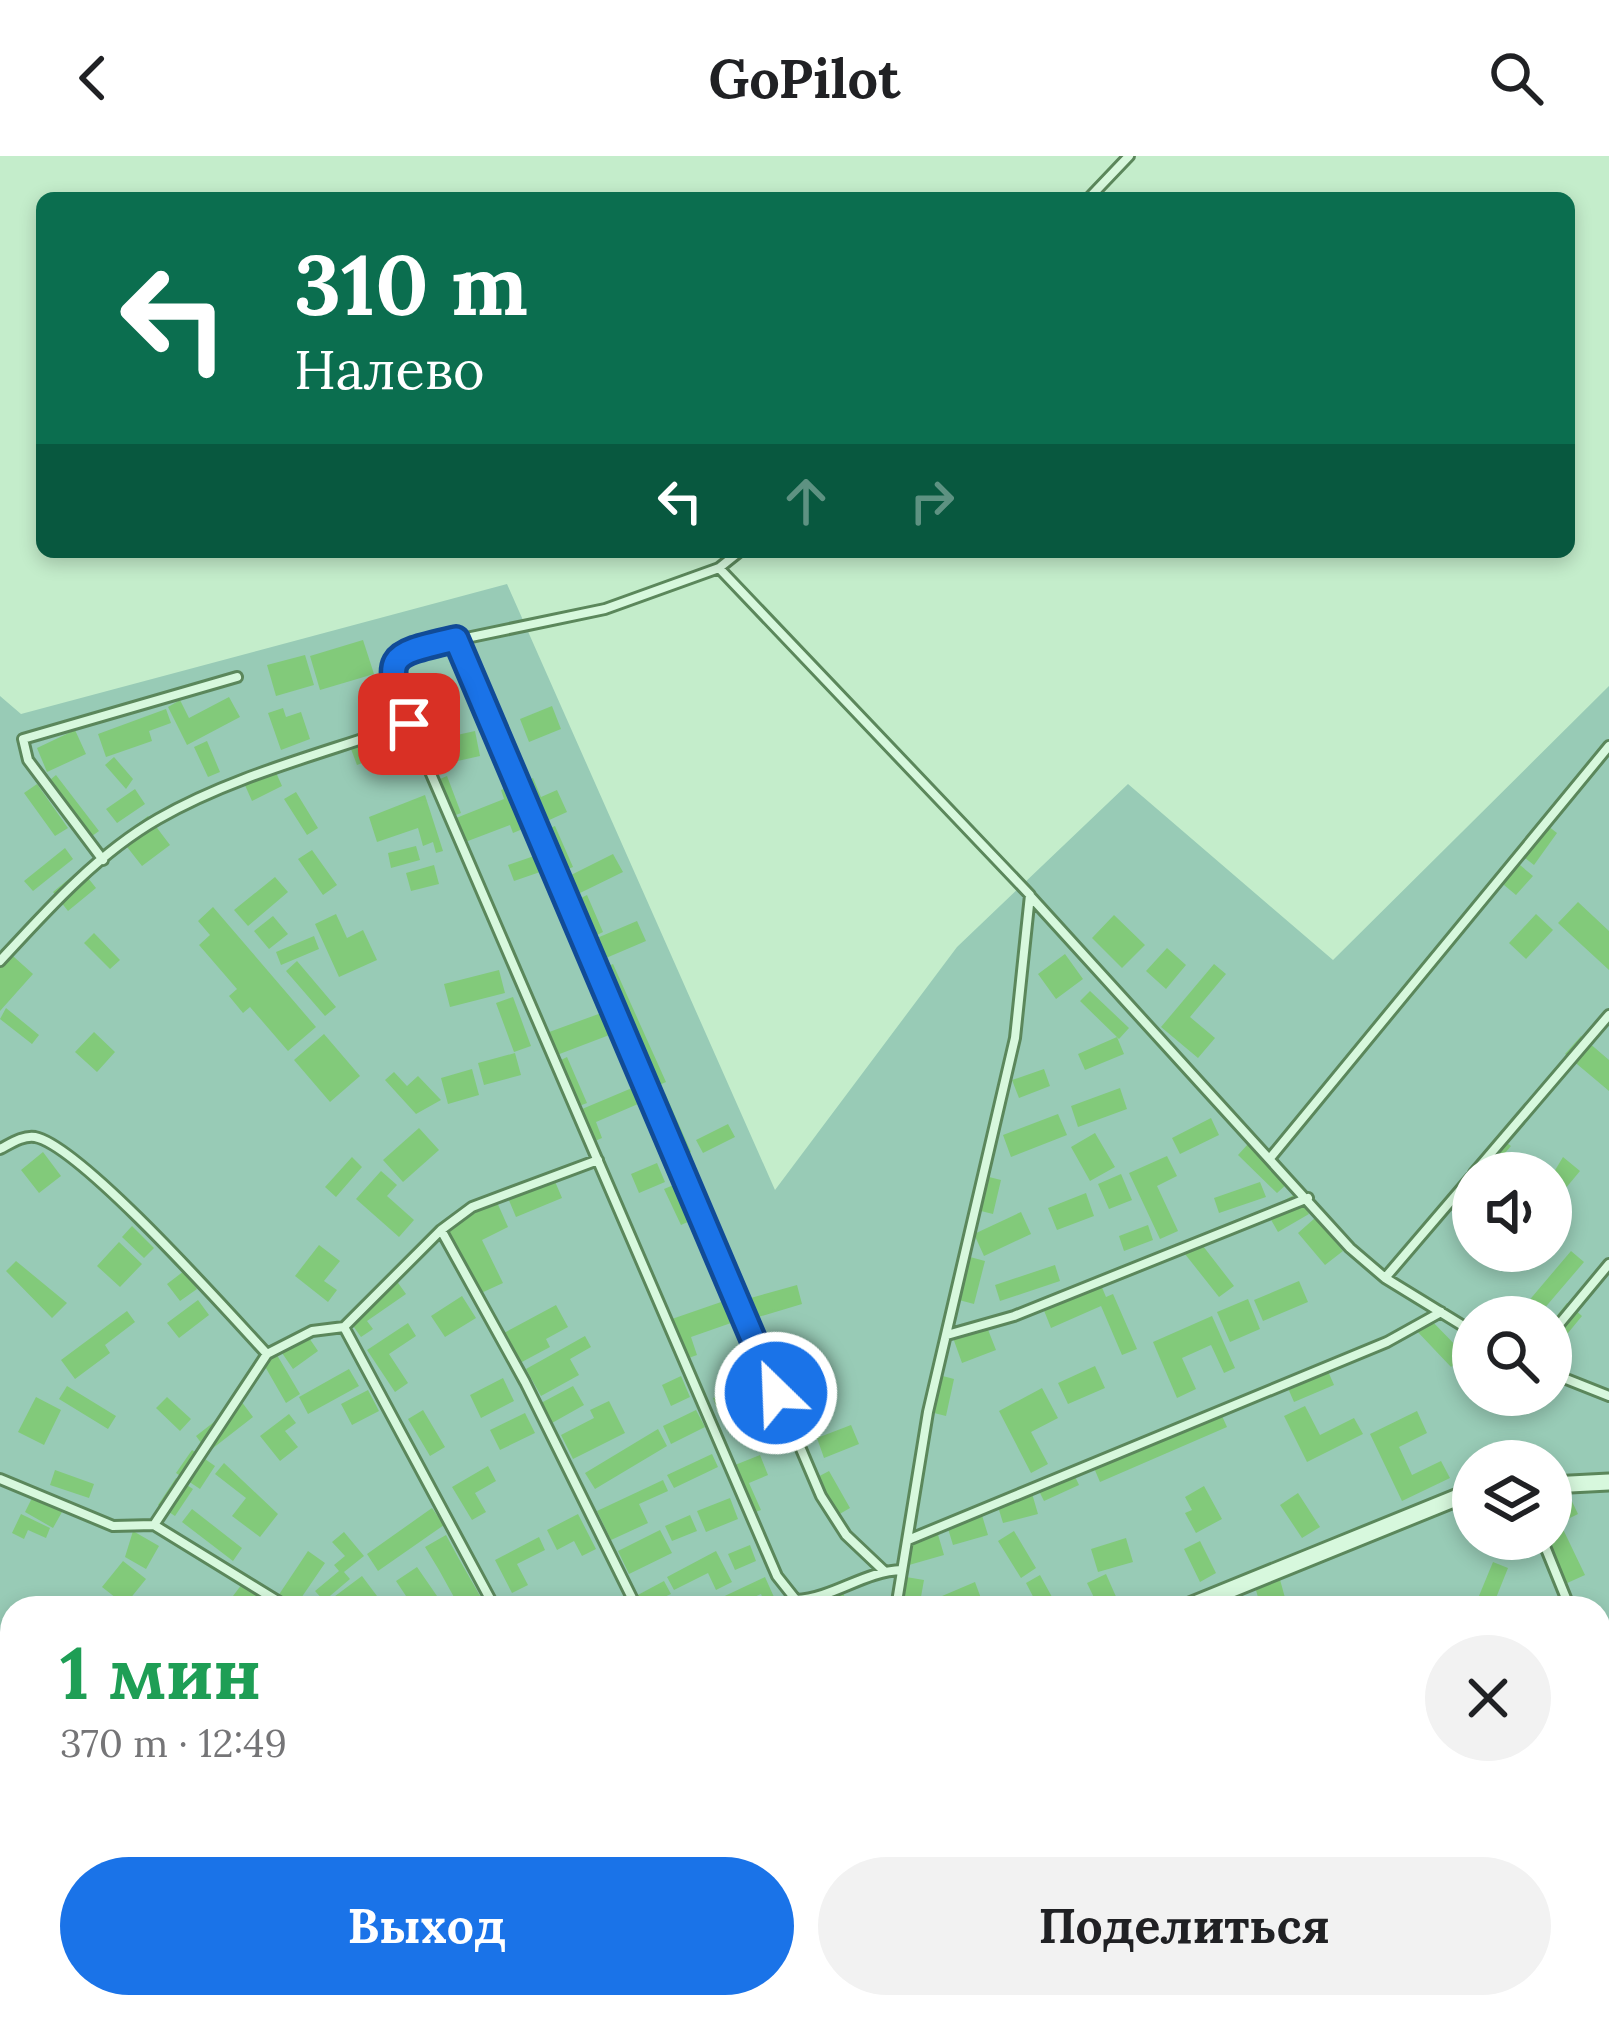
<!DOCTYPE html>
<html lang="ru">
<meta charset="utf-8">
<style>
:root{--surface:#fff;--page:#f2f2f2;--text:#202124;--muted:#757577;--accent:#1a73e8}
body{margin:0;font-family:Lora,serif;background:var(--page);color:var(--text);height:100vh;display:flex;flex-direction:column;font-size:45px;white-space:nowrap}
*{box-sizing:border-box;margin:0}
p{font-size:39px;color:var(--muted)}
.icon{flex:none;width:66px;height:66px;fill:none;stroke:currentColor;stroke-width:2;stroke-linecap:round;stroke-linejoin:round}
.map{position:relative;flex:1;overflow:hidden}
.sheet{position:absolute;left:0px;top:1440px;width:1611px;height:423px;display:flex;flex-direction:column;background:var(--surface);border-radius:36px 36px 0 0;box-shadow:0 6px 18px #0003}
.sheet>*{flex:none}
.banner{position:absolute;left:36px;top:36px;width:1539px;height:366px;border-radius:18px;box-shadow:0 6px 18px #0003;background:#0b6e4f;color:#fff;overflow:hidden}
.fabs{position:absolute;left:1452px;top:996px;display:grid;gap:24px}
.fabs a{display:grid;place-items:center;width:120px;height:120px;border-radius:50%;background:var(--surface);box-shadow:0 6px 18px #0003;font-size:60px}
.pin{position:absolute;display:grid;place-items:center;width:102px;height:102px;color:#fff;margin:-51px;border-radius:24px;box-shadow:0 6px 18px #0006}
.me{position:absolute;width:132px;margin:-66px;rotate:336deg;stroke-linejoin:round;filter:drop-shadow(0 0 9px #0008)}
.turn{display:flex;align-items:center;gap:42px;height:252px;padding:0 60px;font-size:54px}
.turn .icon{width:156px;height:156px;stroke-width:2.5}
.turn b{display:block;font-size:84px;line-height:102px}
.lanes{display:flex;align-items:center;height:114px;padding:0 60px;background:#0003;justify-content:center;gap:60px;direction:ltr}
.lanes .off{opacity:.35}
.round{display:grid;place-items:center;flex:none;width:126px;height:126px;border-radius:63px;background:var(--page)}
.overview{display:flex;align-items:center;justify-content:space-between;height:204px;padding:0 60px}
h1{font-size:72px;font-weight:800;line-height:90px;color:#1e9e55}
.primary-button{display:flex;gap:24px;margin-top:auto;padding:24px 60px}
.primary-button a{flex:1;height:138px;border-radius:72px;background:var(--accent);color:#fff;font-size:48px;font-weight:800;line-height:138px;text-align:center}
.primary-button a+a{background:var(--page);color:var(--text)}
header{display:flex;justify-content:space-between;align-items:center;height:156px;padding:0 60px;background:var(--surface);font-size:54px;font-weight:800}
.map>svg:first-child{display:block}
.green{fill:#98cbb6;fill-rule:evenodd}
.building{fill:#82ca7a}
.lines{fill:none;stroke-linecap:round;stroke-linejoin:round}
.lane-casing{stroke:#5b875b;stroke-width:14}
.street-casing{stroke:#5b875b;stroke-width:21}
.lane{stroke:#d7f8dd;stroke-width:8}
.street{stroke:#d7f8dd;stroke-width:15}
.route-casing{stroke:#114b97;stroke-width:30}
.route{stroke:#1a73e8;stroke-width:21}
</style>
<header><svg class="icon" aria-label="back" viewBox="0 0 24 24"><path d="M15 5l-7 7 7 7"/></svg>GoPilot<svg class="icon" aria-label="search" viewBox="0 0 24 24"><circle cx="10" cy="10" r="6"/><path d="M15 15l6 6"/></svg></header>
<div class="map">
<svg width="1609" height="1861" viewBox="0 0 1609 1861">
<rect width="100%" height="100%" fill="#c4edcb"/>
<!-- green -->
<path class="green" d="M507,428l268,606 182,-243 171,-163 205,176 276,-274v1331h-1609v-1321l21,18zM1473,1017h78v78h-78zM1473,1161h78v78h-78zM1473,1305h78v78h-78zM12,1452h1587v399h-1587z"/>
<!-- building -->
<path class="building" d="M363,484l11,34 -54,16 -10,-34z
M305,499l9,30 -38,11 -9,-31z
M401,508l32,74 -16,7 -31,-74z
M229,541l11,20 -53,28 -19,-38 12,-7 9,18z
M552,550l9,23 -32,13 -9,-23z
M283,552l3,9 15,-5 9,27 -29,11 -13,-37z
M166,553l5,14 -22,8 3,10 -46,16 -8,-23z
M507,568l20,47 -13,6 -20,-48z
M389,569l5,14 -9,3 4,11 -32,12 -9,-24z
M75,574l11,24 -39,18 -10,-24z
M475,575l5,25 -36,8 -5,-25z
M207,585l13,31 -12,5 -14,-30z
M114,601l19,22 -7,10 -21,-24z
M274,612l8,18 -30,15 -8,-18z
M56,619l43,56 -11,8 -43,-55z
M447,620l14,37 -13,5 -15,-36z
M533,622l8,19 16,-7 10,22 -31,14 -18,-41z
M37,628l31,44 -13,8 -31,-43z
M509,631l16,41 -12,5 -3,-8 -50,19 -9,-24 53,-21 -3,-9z
M135,633l10,15 -28,19 -11,-14z
M296,636l22,36 -11,7 -23,-36z
M425,639l18,56 -7,2 -3,-11 -10,4 -5,-18 -41,14 -8,-25z
M148,660l22,29 -28,21 -22,-28z
M1544,667l13,10 -23,32 -13,-10z
M555,670l18,41 -18,7 -17,-41z
M416,690l4,14 -29,8 -3,-15z
M65,692l8,11 -40,32 -9,-10z
M312,694l25,35 -14,10 -25,-36z
M613,698l10,18 -43,21 -9,-18z
M537,699l6,16 -29,10 -6,-16z
M1514,704l19,16 -17,19 -18,-15z
M434,709l5,19 -28,7 -5,-18z
M81,713l15,19 -28,23 -15,-19z
M275,721l13,15 -40,34 -14,-16z
M587,739l16,37 -16,8 -16,-37z
M1578,746l31,29v39l-51,-47z
M213,751l103,120 -28,24 -38,-44 -7,6 -14,-17 8,-7 -38,-44 11,-10 -12,-14z
M336,758l11,24 16,-8 14,30 -38,17 -24,-53z
M1536,758l17,16 -27,29 -17,-16z
M1114,759l31,30 -23,23 -30,-30z
M273,760l15,18 -19,15 -15,-18z
M637,765l9,20 -40,17 -9,-20z
M94,777l26,27 -10,9 -26,-26z
M314,780l5,13 -38,16 -5,-13z
M4,792l29,26 -33,37v-59z
M1167,792l19,17 -20,24 -20,-18z
M1065,798l18,25 -27,20 -18,-25z
M297,805l39,46 -11,9 -39,-45z
M613,808l53,118 -16,7 -52,-118z
M1214,808l12,10 -36,43 25,21 -17,20 -37,-31z
M499,814l6,23 -55,14 -6,-23z
M1090,835l39,37 -10,11 -39,-38z
M513,841l18,49 -17,6 -18,-49z
M6,852l33,27 -7,9 -32,-25z
M604,856l8,22 -63,24 -8,-23z
M94,876l21,20 -18,20 -22,-20z
M324,878l36,42 -30,26 -36,-42z
M1581,880l28,24v31l-44,-37z
M1117,881l7,17 -39,16 -7,-16z
M515,897l6,22 -37,10 -6,-22z
M567,901l20,46 -13,5 -19,-45z
M472,913l7,26 -31,9 -7,-26z
M1044,913l6,17 -31,12 -7,-18z
M394,916l13,14 11,-10 23,24 -25,14 -31,-34z
M632,932l6,16 -42,18 6,16 -14,6 -13,-32z
M1120,932l7,21 -49,18 -7,-21z
M665,937l26,59 -14,6 -26,-59z
M1058,958l9,21 -56,22 -8,-22z
M1211,962l8,17 -39,19 -8,-16z
M728,968l7,13 -32,16 -7,-13z
M419,972l20,22 -36,32 -20,-22z
M1095,977l20,34 -25,14 -19,-34z
M1498,980l13,10 -11,13 16,14h-34l-8,-7z
M1248,988l40,39 -11,10 -39,-38z
M43,996l18,24 -22,17 -18,-23z
M1167,1000l10,20 -20,10 21,45 -18,8 -31,-66z
M352,1001l10,10 -26,30 -11,-10z
M1563,1001l17,14 -15,18 -14,-12z
M657,1007l8,19 -26,11 -8,-19z
M381,1015l16,14 -10,11 27,24 -15,17 -43,-38z
M551,1016l11,26 -46,19 -11,-26z
M1121,1018l11,26 -23,9 -11,-25z
M985,1020l16,4 -8,34 -16,-4z
M1260,1026l6,15 -47,16 -5,-15z
M676,1028l16,36 -11,5 -17,-36z
M1086,1037l8,23 -37,14 -9,-22z
M1297,1037l12,21 -31,18 -12,-21z
M496,1044l12,27 -26,13 21,43 -24,11 -34,-70z
M1021,1056l10,22 -47,22 -10,-22z
M1315,1062l28,33 -18,14 -27,-32z
M1148,1069l5,15 -29,11 -5,-15z
M132,1070l22,22 -10,10 -22,-21z
M1196,1081l38,49 -15,11 -38,-48z
M119,1086l23,22 -22,23 -23,-21z
M319,1089l21,16 -16,20 13,9 -9,12 -33,-26z
M1571,1095l13,11 -47,55h-22z
M970,1101l15,4 -11,43 -15,-4z
M16,1105l51,42 -15,15 -46,-47z
M1055,1109l5,16 -60,20 -5,-16z
M184,1115l13,18 -17,12 -13,-17z
M1098,1122l8,19 7,-3 24,55 -15,6 -21,-49 -50,22 -10,-25z
M396,1124l10,14 -39,27 6,8 -12,8 -15,-21z
M1299,1125l9,21 -45,19 -9,-21z
M797,1129l5,19 -57,17 -5,-20z
M462,1140l14,22 -31,19 -14,-21z
M1248,1143l12,30 -30,13 -13,-30z
M198,1144l11,15 -30,23 -12,-15z
M724,1145l7,22 -40,14 6,18 -14,5 -14,-40z
M1567,1147l15,13 -28,34 -3,-27z
M556,1149l12,22 -22,12 4,8 -30,16 -16,-30z
M127,1155l8,11 -30,23 5,8 -35,26 -14,-19z
M1212,1160l23,52 -11,5 -13,-28 -29,13 14,31 -19,9 -24,-56z
M1427,1160l37,38 -13,13 -37,-39z
M985,1166l11,28 -34,13 -10,-28z
M408,1167l8,13 -27,18 19,29 -13,9 -28,-42z
M305,1176l13,19 -25,18 -13,-19z
M585,1180l6,11 -21,12 9,16 -38,21 -15,-27z
M775,1192l36,73 -19,8 -34,-73z
M277,1199l23,39 -14,9 -23,-40z
M1324,1206l10,23 -40,17 -10,-23z
M1095,1210l10,22 -37,16 -10,-21z
M349,1213l10,17 -51,28 -9,-17z
M939,1219l15,4 -8,37 -16,-4z
M681,1220l9,21 -19,9 -9,-21z
M503,1222l11,23 -33,17 -11,-23z
M67,1230l49,30 -8,13 -49,-30z
M573,1230l11,19 -32,18 -11,-20z
M1042,1232l16,30 -27,14 17,32 -17,9 -32,-62z
M737,1233l5,16 -23,9 -6,-16z
M368,1234l11,21 -27,14 -11,-21z
M36,1241l25,13 -17,35 -26,-13z
M167,1241l24,22 -11,12 -24,-23z
M241,1245l12,16 -45,35 -12,-16z
M609,1245l16,32 -52,26 -12,-24 33,-17 -4,-8z
M1305,1250l15,29 34,-17 9,16 -56,28 -23,-46z
M1218,1251l9,20 -127,55 -9,-21z
M423,1254l22,37 -15,9 -22,-37z
M696,1254l9,17 -34,17 -8,-18z
M1417,1255l10,22 -28,14 13,28 29,-14 9,17 -48,23 -32,-67z
M525,1257l10,20 -35,17 -10,-20z
M289,1258l7,9 -11,8 13,16 -18,14 -20,-25z
M851,1269l8,19 -35,14 -7,-20z
M658,1273l9,17 -72,43 -10,-16z
M192,1294l23,16 -15,23 -24,-16z
M712,1298l6,13 -44,21 -7,-13z
M760,1299l8,20 -19,8 12,27 -11,4 -20,-47z
M224,1307l54,51 -18,23 -28,-21 14,-18 -31,-24z
M488,1310l8,15 -21,12 11,19 -14,8 -20,-33z
M1071,1312l8,17 -35,16 -8,-16z
M55,1314l39,14 -5,14 -39,-13z
M829,1315l21,37 -19,11 -21,-38z
M176,1322l17,11 -18,27 -17,-11z
M663,1324l5,11 -29,13 9,19 -37,17 -14,-29z
M1204,1330l18,33 -26,14 -11,-20 7,-3 -7,-13z
M1031,1334l7,24 -35,9 -7,-23z
M1567,1335l11,23 -18,9 25,52 -20,9 -21,-45h7v-40z
M1298,1337l22,34 -18,11 -22,-33z
M33,1340l29,16 -9,16 -28,-16z
M730,1342l8,21 -32,13 -9,-21z
M432,1352l12,17 -66,46 -11,-17z
M192,1353l50,39 -9,13 -51,-39z
M981,1356l7,23 -35,10 -7,-23z
M21,1358l29,14 -4,10 -18,-8 -4,9 -12,-6z
M578,1358l18,35 -14,7 -8,-15 -17,9 -10,-20z
M690,1359l7,16 -25,10 -7,-15z
M660,1374l12,23 -43,21 -11,-23z
M133,1375l26,15 -13,23 -21,-12z
M937,1375l7,24 -35,10 -7,-24z
M1014,1375l22,37 -15,10 -23,-37z
M344,1376l20,24 -20,16 6,7 -26,22 -9,-10 24,-20 -5,-6 11,-9 -13,-14z
M446,1379l13,24 28,49h-27l-21,-38 -14,-23z
M539,1381l6,13 -28,14 11,21 -16,8 -17,-33z
M1126,1382l7,24 -35,10 -7,-23z
M1200,1385l16,32 -16,9 -16,-33z
M750,1389l6,16 -21,9 -7,-16z
M308,1395l17,12 -30,44 -17,-11z
M716,1395l16,31 -16,8 -8,-17 -34,17 -7,-13z
M123,1405l23,18 -21,26 -23,-18z
M1493,1406l15,6 -16,40h-18z
M417,1411l20,29 -17,12h-6l-18,-27z
M1106,1418l15,34h-22l-12,-25z
M1040,1419l18,33h-19l-13,-25z
M362,1420l24,32h-21l-4,-6 -8,6h-34z
M900,1420l24,4 -5,28h-24z
M1279,1420l8,29 -26,3 -7,-25z
M765,1421l13,29 -11,2 -6,-14 -31,14h-15l-3,-6z
M664,1425l7,13 -31,14 -6,-11z
M975,1426l7,19 -17,7h-26l-4,-9z
M242,1428l20,14 -7,10h-31z
M842,1433l5,15 -8,4h-47z
M4,1644l8,5v26l-12,18z
M1392,1851h38l5,10h-38z"/>
<g class="lines">
<defs>
<path id="lane" d="M1089,42l40,-42
M719,412l20,-16
M456,483l365,857 25,39 38,36
M409,567l368,853 19,24c38,-2 68,-29 106,-30
M103,704l-75,-100 -5,-21 214,-62
M1031,741l319,351 35,30 88,54
M0,805c47,-51 97,-107 158,-142 76,-44 168,-66 251,-96 -10,-24 -30,-53 -5,-72l201,-42 114,-41 311,327 -15,143 -87,374 -32,196
M0,993c10,-5 23,-14 35,-12 46,9 194,176 232,217
M1271,1001l338,-411
M1474,1017l135,-158
M441,1074l31,-23 126,-47
M1385,1122l88,-103
M344,1171l151,281
M1551,1178l58,-70
M947,1179l67,-19 294,-118
M1551,1217l58,23
M0,1323l113,47 41,-1 135,83
M154,1369l113,-171 45,-23 32,-4 97,-97 84,152 112,226
M1542,1383l28,69
M908,1384l479,-198 54,-30
M1599,1520l10,24
M1599,1752l10,-4
M212,1851l7,10
M1491,1851l4,10
M45,1861l3,-10
M371,1861l13,-10
M1356,1861l22,-10"/>
<path id="street" d="M1551,1329l58,-3
M1185,1452l288,-117
M0,1750l12,3
M890,1851v10"/>
</defs>
<!-- lane casing -->
<use href="#lane" class="lane-casing"/>
<!-- street casing -->
<use href="#street" class="street-casing"/>
<!-- lane -->
<use href="#lane" class="lane"/>
<!-- street -->
<use href="#street" class="street"/>
</g>
<g class="lines">
<defs>
<path id="route" d="M409,568c-27,-69 -23,-69 47,-85l320,754"/>
</defs>
<!-- route casing -->
<use href="#route" class="route-casing"/>
<!-- route -->
<use href="#route" class="route"/>
</g>
</svg>
<div class="fabs">
<a><svg class="icon" aria-label="sound" viewBox="0 0 24 24"><path d="M4 9h4l5-4v14l-5-4H4zM17 9q2 3 0 6"/></svg></a>
<a><svg class="icon" aria-label="search" viewBox="0 0 24 24"><circle cx="10" cy="10" r="6"/><path d="M15 15l6 6"/></svg></a>
<a><svg class="icon" aria-label="layers" viewBox="0 0 24 24"><path d="M12 4l9 5-9 5-9-5zM3 14l9 5 9-5"/></svg></a>
</div>
<div class="pin" style="left:409px;top:568px;background:#d93025"><svg class="icon" aria-label="arrive" viewBox="0 0 24 24"><path d="M6 21V4h12l-3 4 3 4H6"/></svg></div>
<svg class="me" style="left:776px;top:1237px" viewBox="-20 -20 40 40"><circle r="17" fill="#1a73e8" stroke="#fff" stroke-width="3"/><path d="M0-11L8 9 0 5-8 9z" fill="#fff"/></svg>
<div class="banner">
<div class="turn"><svg class="icon" aria-label="left" viewBox="0 0 24 24"><path d="M17 20v-9H6M10 6l-5 5 5 5"/></svg><div><b>310 m</b>Налево</div></div>
<div class="lanes"><svg class="icon" aria-label="left" viewBox="0 0 24 24"><path d="M17 20v-9H6M10 6l-5 5 5 5"/></svg><svg class="icon off" aria-label="ahead" viewBox="0 0 24 24"><path d="M12 20V5M6 11l6-6 6 6"/></svg><svg class="icon off" aria-label="right" viewBox="0 0 24 24"><path d="M7 20v-9h11M14 6l5 5-5 5"/></svg></div>
</div>
<section class="sheet">
<div class="overview"><div><h1>1 мин</h1><p>370 m · 12:49</p></div><a class="round"><svg class="icon" aria-label="close" viewBox="0 0 24 24"><path d="M6 6l12 12M18 6L6 18"/></svg></a></div>
<div class="primary-button"><a>Выход</a><a>Поделиться</a></div>
</section>
</div>
